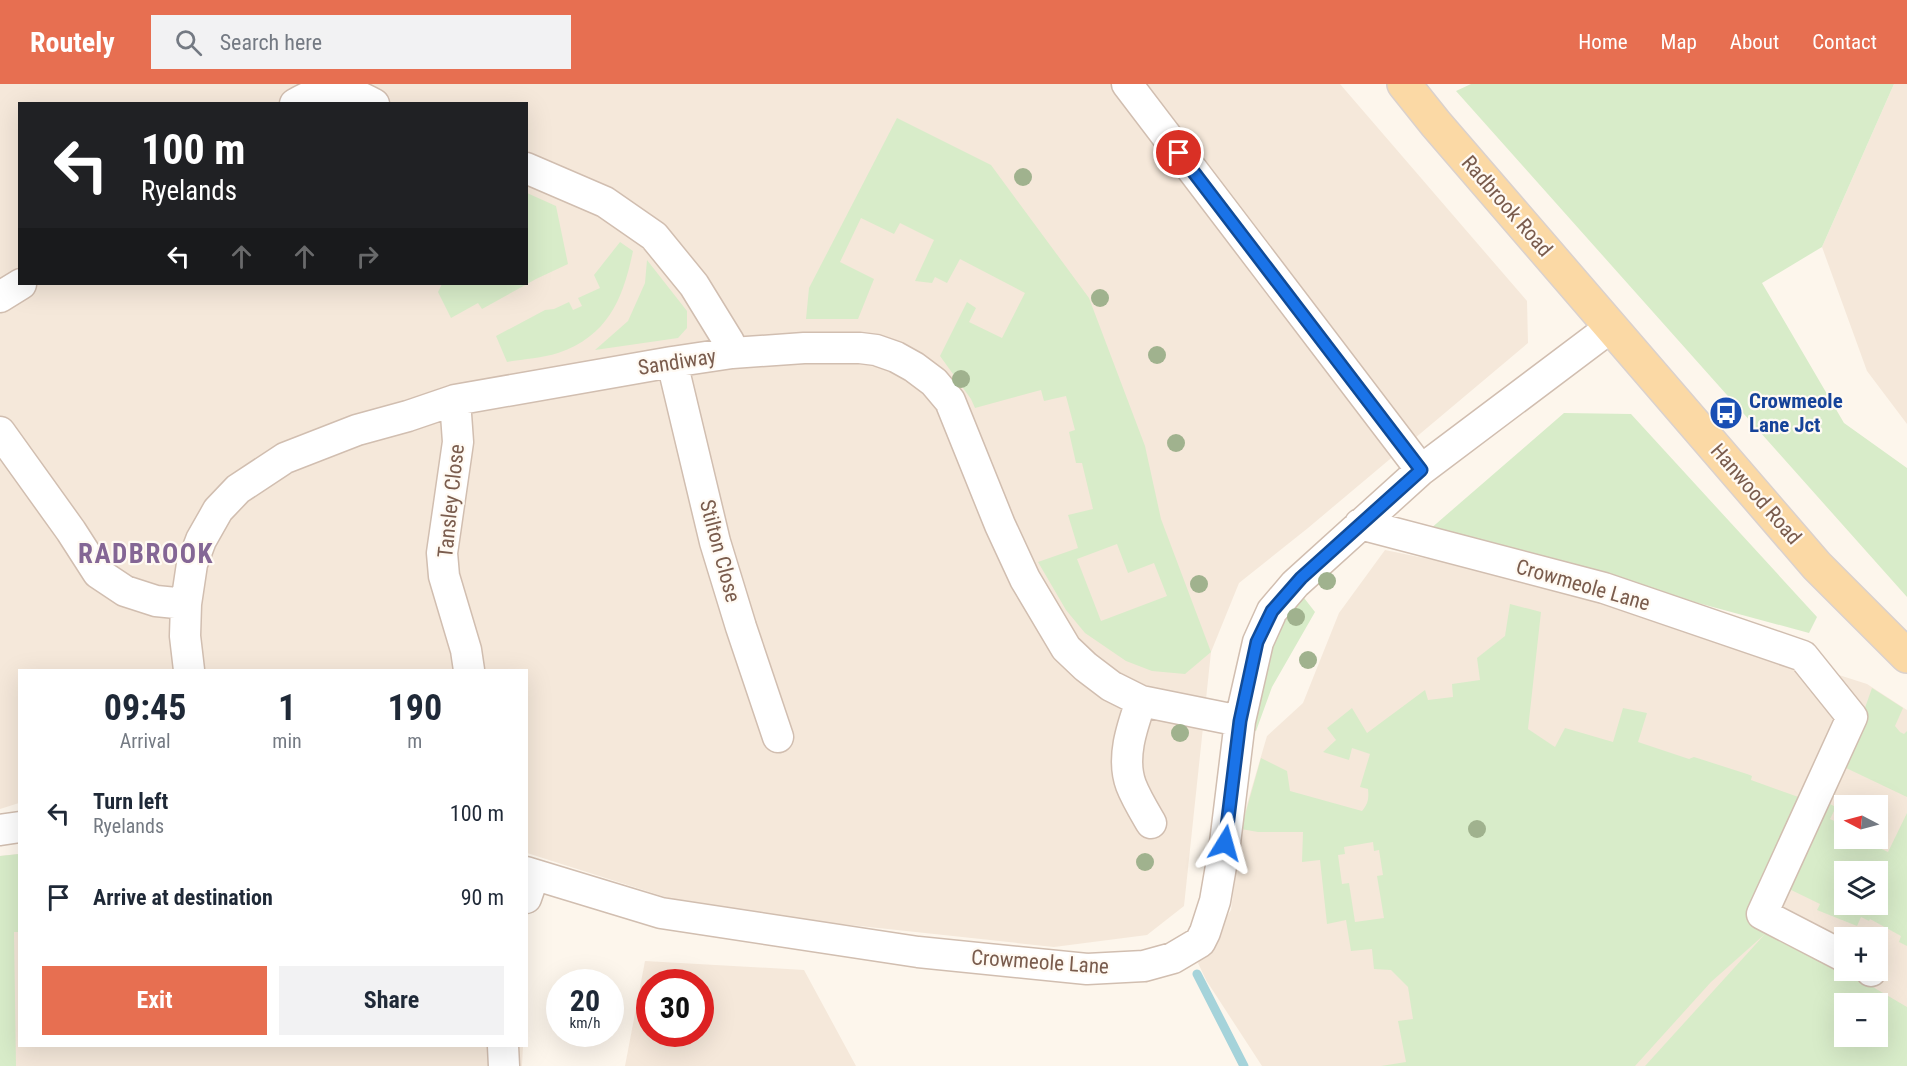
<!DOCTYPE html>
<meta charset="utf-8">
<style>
:root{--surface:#fff;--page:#f2f2f3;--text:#1f2937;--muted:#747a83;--accent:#e76f51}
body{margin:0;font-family:"Roboto Condensed",sans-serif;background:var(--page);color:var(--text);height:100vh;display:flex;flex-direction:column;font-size:22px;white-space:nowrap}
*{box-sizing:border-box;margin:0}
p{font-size:20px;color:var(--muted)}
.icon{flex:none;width:33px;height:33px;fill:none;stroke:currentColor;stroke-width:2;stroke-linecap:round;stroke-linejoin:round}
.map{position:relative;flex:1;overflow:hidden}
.panel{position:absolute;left:18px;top:585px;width:510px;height:378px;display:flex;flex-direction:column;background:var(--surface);border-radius:0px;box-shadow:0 6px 24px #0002}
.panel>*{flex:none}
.top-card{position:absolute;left:18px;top:18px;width:510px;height:183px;border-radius:0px;box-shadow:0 6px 24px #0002;background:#202124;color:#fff;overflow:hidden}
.needle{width:39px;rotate:276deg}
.controls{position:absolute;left:1834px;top:711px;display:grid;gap:12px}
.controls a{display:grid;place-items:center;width:54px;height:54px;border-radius:0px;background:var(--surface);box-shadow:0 6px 24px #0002;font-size:30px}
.speed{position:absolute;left:546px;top:885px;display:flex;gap:12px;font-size:30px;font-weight:700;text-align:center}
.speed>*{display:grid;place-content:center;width:78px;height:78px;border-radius:50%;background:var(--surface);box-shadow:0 6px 24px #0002;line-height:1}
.speed small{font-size:15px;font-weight:400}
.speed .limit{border:9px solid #d22;background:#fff;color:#111}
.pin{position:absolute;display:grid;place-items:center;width:51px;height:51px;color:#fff;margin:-26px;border:3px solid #fff;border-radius:50%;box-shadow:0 2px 6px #0007}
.me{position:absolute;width:66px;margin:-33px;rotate:8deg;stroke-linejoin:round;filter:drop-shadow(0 0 4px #0008)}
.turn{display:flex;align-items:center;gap:21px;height:126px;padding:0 24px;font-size:27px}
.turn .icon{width:78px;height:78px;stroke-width:2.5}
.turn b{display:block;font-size:42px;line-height:51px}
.lanes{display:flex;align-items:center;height:57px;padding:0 24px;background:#0003;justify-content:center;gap:30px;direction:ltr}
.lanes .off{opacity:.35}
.eta{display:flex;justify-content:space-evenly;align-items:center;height:102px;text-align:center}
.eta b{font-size:36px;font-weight:700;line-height:42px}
.primary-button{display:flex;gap:12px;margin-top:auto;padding:12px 24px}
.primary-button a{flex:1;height:69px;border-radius:0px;background:var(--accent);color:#fff;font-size:24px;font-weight:700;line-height:69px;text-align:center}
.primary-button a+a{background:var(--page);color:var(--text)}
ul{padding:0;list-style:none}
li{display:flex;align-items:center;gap:18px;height:84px;padding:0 24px}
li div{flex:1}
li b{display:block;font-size:22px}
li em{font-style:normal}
header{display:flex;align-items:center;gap:36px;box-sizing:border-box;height:84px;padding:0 30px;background:var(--accent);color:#fff}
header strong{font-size:28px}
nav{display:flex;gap:33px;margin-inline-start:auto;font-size:21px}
.search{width:420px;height:54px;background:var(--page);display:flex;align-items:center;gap:15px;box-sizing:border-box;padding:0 21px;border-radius:0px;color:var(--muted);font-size:22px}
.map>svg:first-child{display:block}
.residential{fill:#f5e8da;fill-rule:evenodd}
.green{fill:#d8ecc9;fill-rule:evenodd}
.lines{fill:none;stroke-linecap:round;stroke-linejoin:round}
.stream{stroke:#a5d3da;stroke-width:9}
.minor-casing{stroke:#d1beb0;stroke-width:33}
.major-casing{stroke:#dad1cd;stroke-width:36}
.minor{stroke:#fff;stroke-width:30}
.major{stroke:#fbd9a5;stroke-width:33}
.tree{fill:#a0b28e}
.route-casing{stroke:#114b97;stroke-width:15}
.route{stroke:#1a73e8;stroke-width:10}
.labels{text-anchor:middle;stroke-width:4.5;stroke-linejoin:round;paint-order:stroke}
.street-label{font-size:21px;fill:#7a5c4d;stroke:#fffaf3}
.transit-label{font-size:21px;font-weight:bold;fill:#164399;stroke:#fffaf3;text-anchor:start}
.district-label{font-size:27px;font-weight:bold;letter-spacing:1.5px;fill:#846695;stroke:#fffaf3}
</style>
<header>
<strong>Routely</strong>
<div class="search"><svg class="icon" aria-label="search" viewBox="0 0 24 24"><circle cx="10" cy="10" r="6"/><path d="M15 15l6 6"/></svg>Search here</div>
<nav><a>Home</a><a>Map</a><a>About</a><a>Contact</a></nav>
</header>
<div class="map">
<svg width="1907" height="982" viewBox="0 0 1907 982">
<rect width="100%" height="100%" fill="#fdf6ec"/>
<!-- residential -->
<path class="residential" d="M0,0h1340l187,217 1,42 -220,185 -69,55 -28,69 -27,254 -37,29 -93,12 -351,-38 -176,-56 -1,-183h-506l-1,133 -19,6zM20,20h506v180h-506z
M1894,0h13v340l-40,-53 -45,-124z
M1385,466l180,37 302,97 40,26v356h-645l-56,-86 -8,-17 33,-53 12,-92 24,-82 36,-33 36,-90zM1845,722h33v32h-33zM1845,788h33v32h-33zM1845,854h33v32h-33zM1845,920h33v32h-33z
M19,770l1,192h503l-1,20h-522v-210z
M645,877l159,9 52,96h-231zM650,898h50v52h-50z"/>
<!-- green -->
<path class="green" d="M1471,0h423l-72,163 -60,36 82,140 63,45v129l-451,-506z
M897,34l94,47 98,133 56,148 16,73 50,133 -26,22 -33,-3 -26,-10 -41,-28 -19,-23 -28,-48 40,-14 -10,-33 25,-6 -11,-46h-6l-7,-31 6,-2 -9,-34 -22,5 -3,-11 -66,18 -4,-9 -31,-43 27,-54 9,6 -7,14 33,16 23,-45 -65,-34 -13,24 -12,-6 -3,6 -17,-2 19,-41 -34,-17 -6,11 -33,-16 -21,44 34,17 -16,40h-52l3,-31zM1117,460l11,29 26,-10 13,33 -66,25 -24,-62z
M527,109l29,13 12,58 -32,15 -54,30 -4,-6 -27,15 -13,-26 4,-8h84z
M620,158l13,9c-10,48 -25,85 -75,102 -16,5 -34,6 -51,9l-11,-26 49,-26 9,-1 15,-7 4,8 9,-4 -4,-8 22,-10 -6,-13z
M647,176l40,51v17l-9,10 -83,12 33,-29 17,-38z
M1564,329l67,1 186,203 -8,16 -380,-103z
M1301,510l14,18 -43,75 -16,44 -11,-3 20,-83z
M1510,520l31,8 -13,117 27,18 10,-19 48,14 10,-34 24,5 -9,29 51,17 5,-2 53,17 5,2 -1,4 53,19 -32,129 135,79v59h-262l120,-132 -54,48 -76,84h-254l25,-4 -8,-41 15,-2 -5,-32 -17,-17 -17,-1 -2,-20 -21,2 -5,-31 -19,4 -7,-64 -18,2 1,-30h-45l-17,-3 20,-71 26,13 3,20 72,20c6,-7 7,-12 6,-22l-8,-2 10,-33 -18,-6 -3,12 -26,-8 13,-12 -9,-12 25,-20 15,25 58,-43 3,10 25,-3 -1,-13 28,-4 -3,-22 28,-22zM1373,758l1,9 5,-1 4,25 -6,1 7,42 -29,4 -6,-39 -7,1 -4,-29 7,-1 -1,-7zM1845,920h33v32h-33z
M1872,604l31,20 -8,18 5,6 4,2 3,-3v66l-63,-30z
M1824,717l12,6 -6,12 15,7 -3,11 18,8 3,-5 25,12 19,-39v133l-8,-4 2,-6 -31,-17 -1,2 -8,-4 -4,9 -40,-16 3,-6 -35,-17zM1845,788h33v32h-33z
M19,770v78h-5l2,134h-16v-210z"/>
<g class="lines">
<!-- stream -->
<path class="stream" d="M1197,890l47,92"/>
<defs>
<path id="minor" d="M1127,0l294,386
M295,20c33,-19 47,-17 79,0
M526,84l79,34 49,34 40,49 35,57 3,11
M0,213l21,-13
M672,278l43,180 26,85 37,110
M455,316l3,42 -16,111 2,23 22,74 3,20
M0,348l71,99 27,42 27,18 31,10 30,3
M1360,440l244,64 199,68 49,61 -90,197 83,43
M189,586l-4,-34 1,-32 6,-40 9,-24 17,-30 20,-21 47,-31 72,-28 51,-14 47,-16 217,-38 60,-9 72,-5h56l16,2 20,7 18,10 20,15 16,19 50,124 25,54 41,69 20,19 25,19 30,15 99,20
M1141,617c-9,26 -20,57 -10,84 5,13 13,26 20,38
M0,746l20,-3
M526,788l135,41 257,39 169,17 57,-3 29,-8 27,-16 5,-10 10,-31 10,-58 15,-122 18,-79 14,-31 23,-27 126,-114 190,-143
M526,814l8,-23
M1871,886v1
M503,962l1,20"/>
<path id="major" d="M1404,0l32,40 381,442 90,90"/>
</defs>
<!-- minor casing -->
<use href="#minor" class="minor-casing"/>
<!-- major casing -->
<use href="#major" class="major-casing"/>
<!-- minor -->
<use href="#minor" class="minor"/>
<!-- major -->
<use href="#major" class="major"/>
</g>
<!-- trees -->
<g class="tree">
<circle cx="1023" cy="93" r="9"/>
<circle cx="1100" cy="214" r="9"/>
<circle cx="1157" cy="271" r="9"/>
<circle cx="961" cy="295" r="9"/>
<circle cx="1176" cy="359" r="9"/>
<circle cx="1327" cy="497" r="9"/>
<circle cx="1199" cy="500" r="9"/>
<circle cx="1296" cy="533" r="9"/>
<circle cx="1308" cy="576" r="9"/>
<circle cx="1180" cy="649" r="9"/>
<circle cx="1477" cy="745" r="9"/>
<circle cx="1145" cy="778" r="9"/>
</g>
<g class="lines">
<defs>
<path id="route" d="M1179,69l242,317 -120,108 -29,33 -15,31 -17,79 -15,122"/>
</defs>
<!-- route casing -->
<use href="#route" class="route-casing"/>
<!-- route -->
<use href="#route" class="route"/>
</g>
<!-- icons -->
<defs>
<symbol id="bus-disc" viewBox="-11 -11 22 22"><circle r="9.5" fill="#1a4fb4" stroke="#fffaf3"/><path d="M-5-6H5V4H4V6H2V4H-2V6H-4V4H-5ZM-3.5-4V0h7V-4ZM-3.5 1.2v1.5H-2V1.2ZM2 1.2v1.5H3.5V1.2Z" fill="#fff"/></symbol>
</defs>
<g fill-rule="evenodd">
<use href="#bus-disc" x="1707" y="310" width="38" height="38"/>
</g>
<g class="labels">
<!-- street labels -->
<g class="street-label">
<text transform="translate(1507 122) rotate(49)" y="7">Radbrook Road</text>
<text transform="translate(677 278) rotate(-9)" y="7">Sandiway</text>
<text transform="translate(1756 410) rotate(49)" y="7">Hanwood Road</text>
<text transform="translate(451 417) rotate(-84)" y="7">Tansley Close</text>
<text transform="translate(720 467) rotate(75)" y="7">Stilton Close</text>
<text transform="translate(1583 501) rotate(16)" y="7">Crowmeole Lane</text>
<text transform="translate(1040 878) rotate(4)" y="7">Crowmeole Lane</text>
</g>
<!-- transit labels -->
<g class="transit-label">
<text x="1749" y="324">Crowmeole<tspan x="1749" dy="24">Lane Jct</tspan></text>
</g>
<!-- district labels -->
<g class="district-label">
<text x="146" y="479">RADBROOK</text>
</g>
</g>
</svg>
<div class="controls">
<a><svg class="needle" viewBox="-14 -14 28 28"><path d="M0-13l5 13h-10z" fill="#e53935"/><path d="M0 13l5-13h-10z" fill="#747a83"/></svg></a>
<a><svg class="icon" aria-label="layers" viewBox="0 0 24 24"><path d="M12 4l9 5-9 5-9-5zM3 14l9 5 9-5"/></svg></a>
<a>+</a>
<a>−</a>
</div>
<div class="speed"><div>20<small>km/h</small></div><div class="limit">30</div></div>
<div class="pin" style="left:1179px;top:69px;background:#d93025"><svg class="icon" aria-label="arrive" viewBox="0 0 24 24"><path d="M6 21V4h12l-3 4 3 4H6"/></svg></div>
<svg class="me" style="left:1225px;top:759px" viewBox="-20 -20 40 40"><path d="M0-17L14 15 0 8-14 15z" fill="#1a73e8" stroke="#fff" stroke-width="4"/></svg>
<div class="top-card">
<div class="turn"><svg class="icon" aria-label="left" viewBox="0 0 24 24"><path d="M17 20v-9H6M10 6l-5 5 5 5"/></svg><div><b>100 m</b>Ryelands</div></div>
<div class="lanes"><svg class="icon" aria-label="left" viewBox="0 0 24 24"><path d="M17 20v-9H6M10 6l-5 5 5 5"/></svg><svg class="icon off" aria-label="ahead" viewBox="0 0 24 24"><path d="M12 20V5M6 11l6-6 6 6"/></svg><svg class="icon off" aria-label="ahead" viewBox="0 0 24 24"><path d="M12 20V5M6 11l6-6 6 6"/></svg><svg class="icon off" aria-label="right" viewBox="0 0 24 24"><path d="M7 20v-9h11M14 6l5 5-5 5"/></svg></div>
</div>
<section class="panel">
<div class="eta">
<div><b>09:45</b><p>Arrival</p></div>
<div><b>1</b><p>min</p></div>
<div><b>190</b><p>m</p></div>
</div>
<ul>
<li><svg class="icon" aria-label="left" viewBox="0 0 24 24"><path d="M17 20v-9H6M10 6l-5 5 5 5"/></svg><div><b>Turn left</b><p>Ryelands</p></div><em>100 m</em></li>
<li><svg class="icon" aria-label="arrive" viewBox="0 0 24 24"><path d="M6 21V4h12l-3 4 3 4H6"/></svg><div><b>Arrive at destination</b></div><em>90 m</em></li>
</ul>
<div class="primary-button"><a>Exit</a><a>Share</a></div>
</section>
</div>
